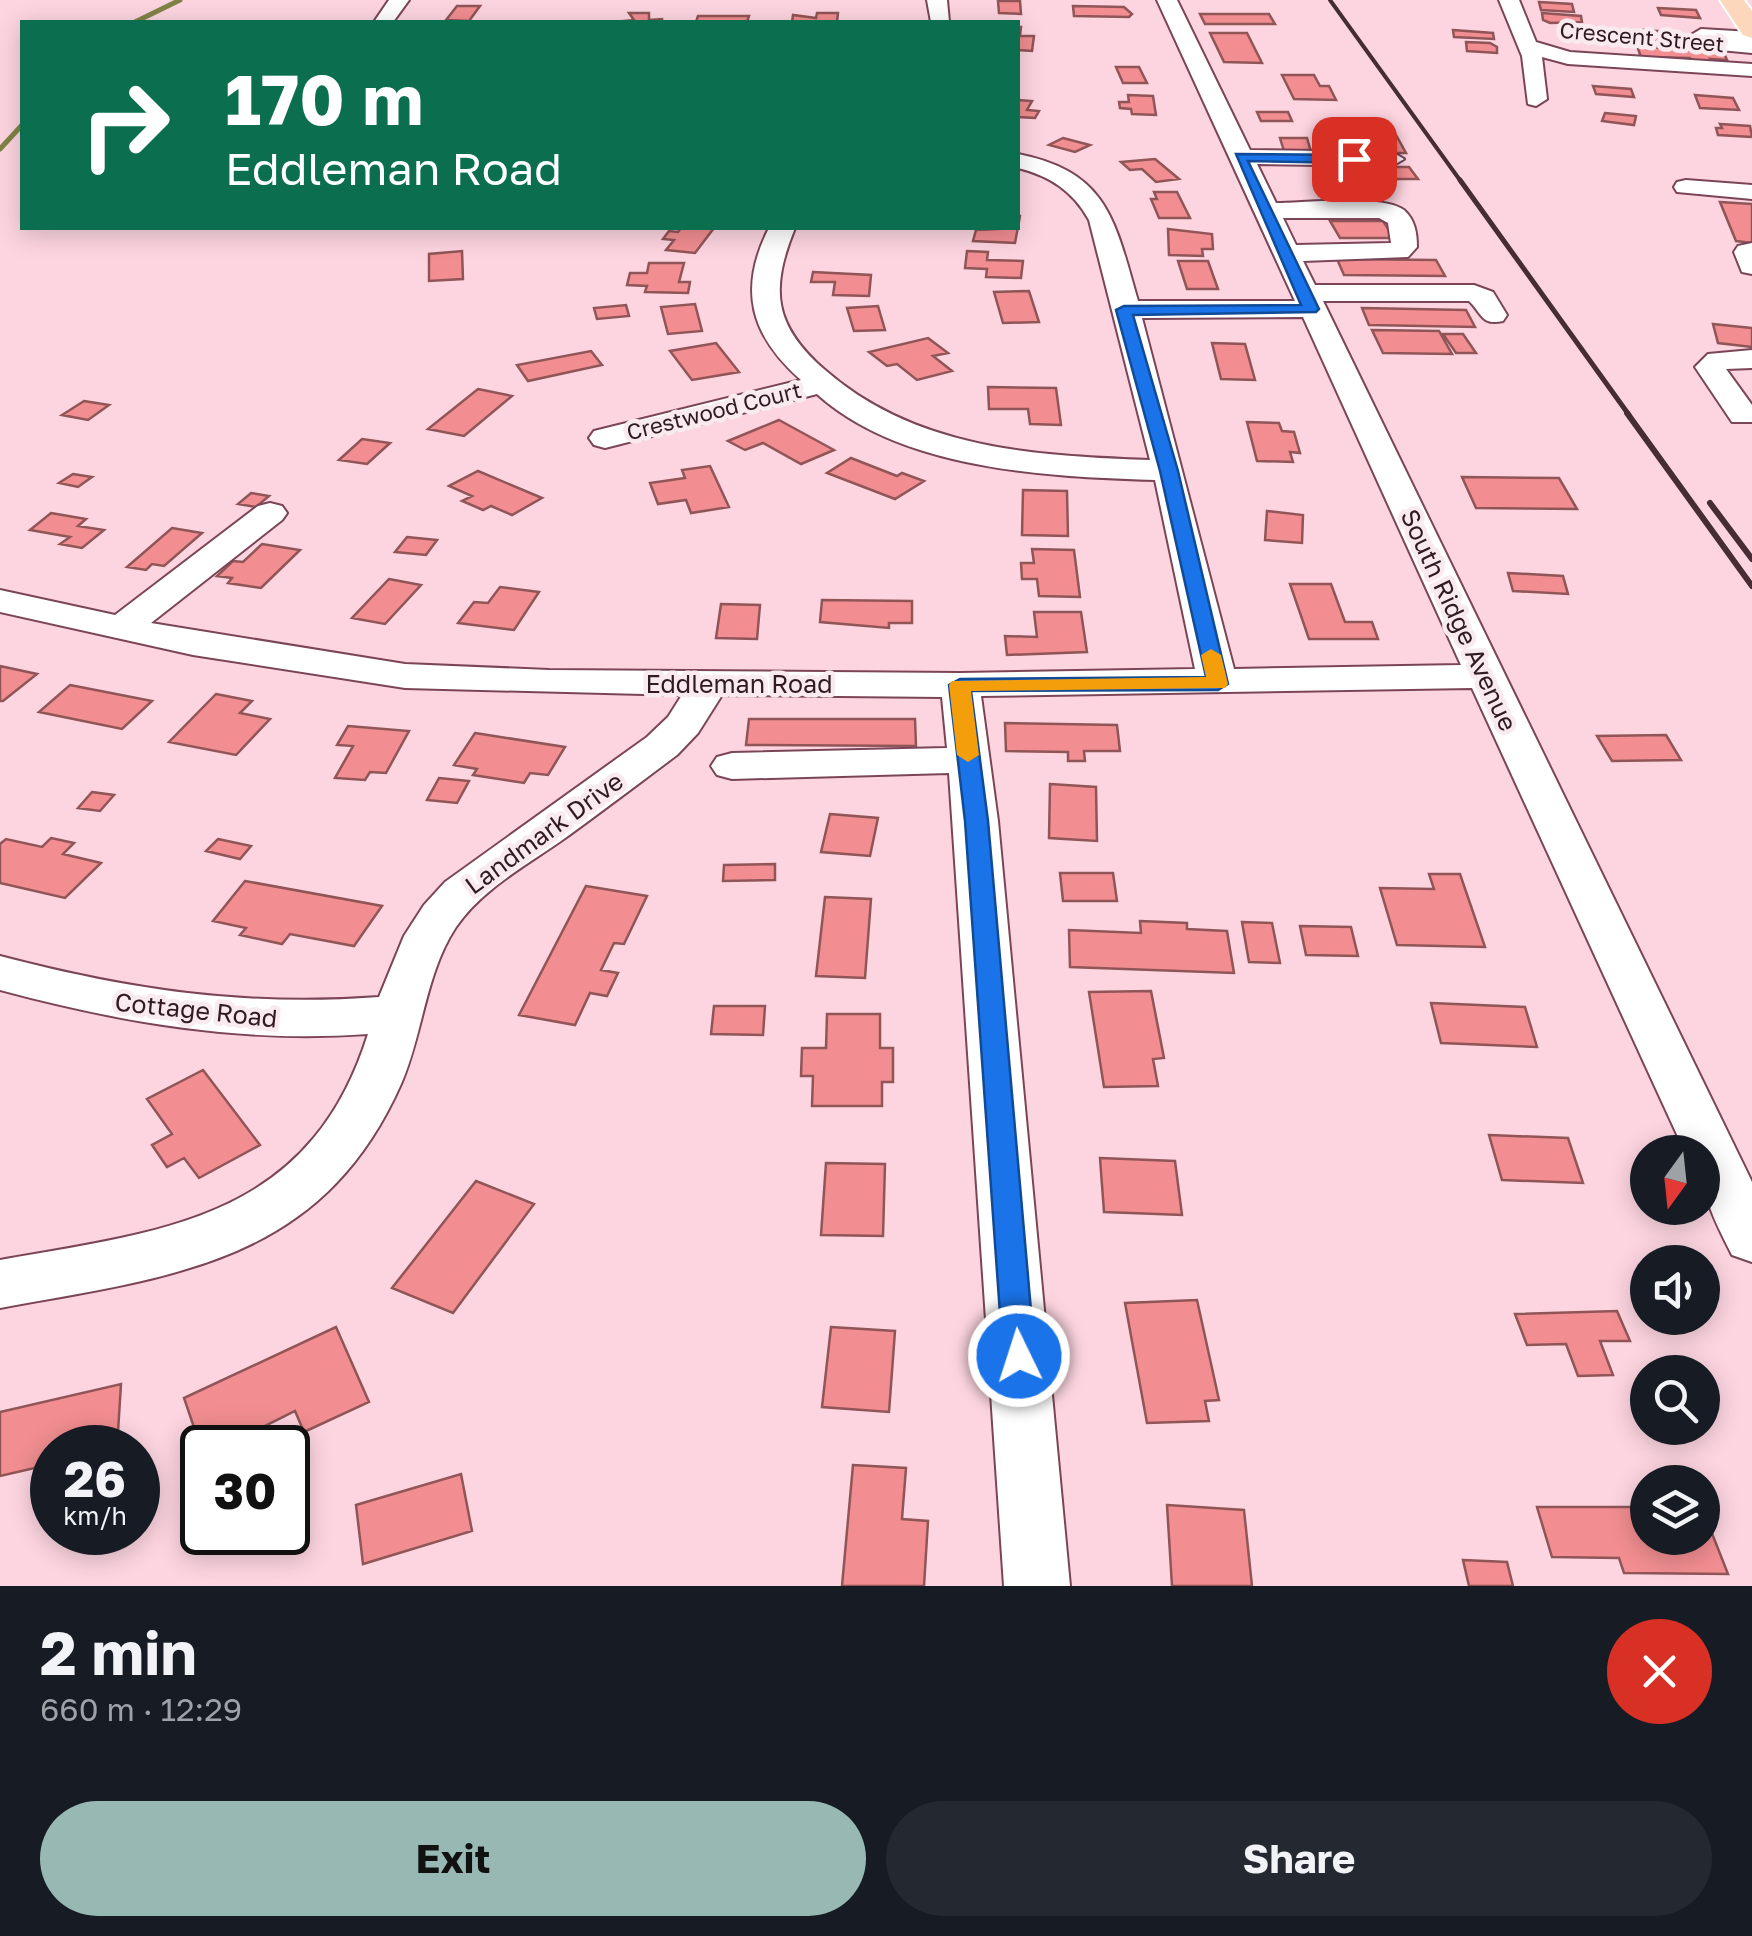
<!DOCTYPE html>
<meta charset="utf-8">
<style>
:root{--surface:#171b24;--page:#242831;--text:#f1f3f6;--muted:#9ea1a6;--accent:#98b8b4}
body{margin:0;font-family:"Golos Text",sans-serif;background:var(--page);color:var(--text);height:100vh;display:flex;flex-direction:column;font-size:38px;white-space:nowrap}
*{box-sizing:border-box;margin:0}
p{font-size:32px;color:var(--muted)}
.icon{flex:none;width:55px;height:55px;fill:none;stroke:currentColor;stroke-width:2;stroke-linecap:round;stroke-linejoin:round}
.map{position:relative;height:1586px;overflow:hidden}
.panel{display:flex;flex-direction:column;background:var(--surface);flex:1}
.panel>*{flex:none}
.top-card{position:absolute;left:20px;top:20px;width:1000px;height:210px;border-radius:0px;box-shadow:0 5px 25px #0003;background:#0b6e4f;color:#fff;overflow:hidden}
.needle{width:65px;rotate:195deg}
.controls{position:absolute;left:1630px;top:1135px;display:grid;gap:20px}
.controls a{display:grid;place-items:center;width:90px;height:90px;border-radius:50%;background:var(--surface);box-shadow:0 5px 25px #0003;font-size:50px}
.speed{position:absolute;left:30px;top:1425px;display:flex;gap:20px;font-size:50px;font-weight:700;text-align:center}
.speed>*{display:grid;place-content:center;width:130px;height:130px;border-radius:50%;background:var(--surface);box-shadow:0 5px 25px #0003;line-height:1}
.speed small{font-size:25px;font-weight:400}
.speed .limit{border:5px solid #111;border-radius:15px;background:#fff;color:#111}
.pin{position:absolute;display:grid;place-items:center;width:85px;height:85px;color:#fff;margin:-42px;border-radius:20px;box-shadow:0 5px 15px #0006}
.me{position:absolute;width:110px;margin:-55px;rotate:356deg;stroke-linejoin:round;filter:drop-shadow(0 0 8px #0008)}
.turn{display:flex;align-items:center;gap:35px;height:210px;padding:0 40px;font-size:45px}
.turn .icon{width:130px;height:130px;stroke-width:2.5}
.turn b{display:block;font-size:70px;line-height:85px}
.round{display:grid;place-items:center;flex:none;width:105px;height:105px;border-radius:52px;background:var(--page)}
.head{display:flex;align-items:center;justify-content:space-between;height:170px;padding:0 40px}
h1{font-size:60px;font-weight:700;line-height:75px}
.cta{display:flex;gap:20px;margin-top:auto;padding:20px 40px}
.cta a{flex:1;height:115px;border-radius:60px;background:var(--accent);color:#111;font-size:40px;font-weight:700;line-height:115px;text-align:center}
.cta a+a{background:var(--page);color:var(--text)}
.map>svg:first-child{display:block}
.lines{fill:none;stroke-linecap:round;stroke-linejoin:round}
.stream{stroke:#7f8444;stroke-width:5}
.building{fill:#f28e91;stroke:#905557;stroke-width:2.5}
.minor-casing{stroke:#7b4558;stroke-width:4}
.major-casing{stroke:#fff;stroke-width:4}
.minor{fill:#fff;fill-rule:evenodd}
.major{fill:#fcd7bc;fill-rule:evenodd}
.rail-far2{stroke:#462d35;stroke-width:4}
.rail-far1{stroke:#462d35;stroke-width:5}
.rail{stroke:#462d35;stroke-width:6}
.route{fill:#1a73e8;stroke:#114b97;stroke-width:2.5}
.slow{fill:#f59e0b}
.labels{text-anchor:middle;stroke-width:9;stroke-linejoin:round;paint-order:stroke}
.far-street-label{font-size:22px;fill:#311a22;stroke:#f8eaee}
.street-label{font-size:25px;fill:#311a22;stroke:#f8eaee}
</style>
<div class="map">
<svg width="1752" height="1586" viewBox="0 0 1752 1586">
<rect width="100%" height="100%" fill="#fdd5e1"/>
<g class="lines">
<!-- stream -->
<path class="stream" d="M135,22l45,-22
M0,149l22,-24"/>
</g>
<!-- building -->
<path class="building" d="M998,1h22l1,13 -22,-1z
M1539,2l33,2 2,8 -33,-2z
M457,6h23l-11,15 -23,-1z
M1073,6l51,1 8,7 -3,3 -55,-1z
M1658,8l38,2 4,8 -39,-3z
M629,13h20v7l13,-1v3h-48l20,-2z
M817,13h21l-1,9h-45l1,-7 23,3z
M1542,13l39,3 1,6 -32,1 -7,-3z
M1200,14h69l6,10h-70z
M698,16h51l-2,6h-51z
M1018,27h3l-1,9h14l-2,15 -14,-1z
M1453,30l40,3 1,6 -40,-2z
M1644,30l26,2 6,15 -27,-2z
M1210,33h37l15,30 -38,-1z
M1466,42l24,1 7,4v6l-30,-2z
M1637,46l87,7 3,7 -17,-1 3,5 -21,-1 -2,-5 -49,-1z
M1116,67h23l8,16h-24z
M1282,75h32l6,11h9l7,14 -42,-1z
M1593,86l38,3 3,8 -38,-3z
M1128,95l25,1 3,19 -24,-1 -1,-5 -11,-1 -1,-6h10z
M1695,95l38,3 6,12 -39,-2z
M1018,100l14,1 -5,9 12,1 -4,7 -17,-1z
M1257,112h31l4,9h-31z
M1605,113l31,3 -2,9 -32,-4z
M1720,124l30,2 2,11 -34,-2 -2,-7h6z
M1365,135h31l10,18h-32z
M1063,138l27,7 -15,7 -26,-7z
M1280,138h27l4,14 -27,-1z
M1155,159l24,20 -23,3 -14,-13 -12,1 -9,-8z
M1371,167h38l9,12h-39z
M1154,192h23l13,26h-31l-8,-19h6z
M1720,202l32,2v39l-16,-2z
M1018,216h2l-5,27 -42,-2 3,-11 42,-2z
M1330,221h53l11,17h-54z
M681,228h33l-19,25 -29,-3 8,-10 -11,-1 6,-8 9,1z
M1168,229l44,5 1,15h-11l1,7 -34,-1z
M462,251l1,28 -34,2v-27z
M967,251l21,1 -1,8 36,1 -2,17 -35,-1 1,-8 -22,-1z
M1337,259l99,1 9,16 -101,-1z
M1178,261h30l10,28h-31z
M649,263h35l-5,19h11l-2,11 -43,-1 2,-6 -20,-1 3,-12h17z
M813,272l58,3 -2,21 -36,-1 2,-13h-24z
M1029,291l10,31 -36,1 -9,-31z
M695,304l7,27 -34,3 -7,-27z
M626,305l3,11 -32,3 -3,-11z
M878,306l7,24 -31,1 -7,-23z
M1362,308l104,2 9,17 -106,-2z
M1713,324l39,4v19l-34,-4z
M1372,330l67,1 13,23 -69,-1z
M1443,334h20l13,19h-20z
M928,338l20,15 -15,3 19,15 -35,9 -20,-16 -10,2 -18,-14z
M716,343l23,29 -47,8 -22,-29z
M1212,343l33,1 10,36 -34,-1z
M591,351l11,14 -74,16 -11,-16z
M988,387l68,1 5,37 -31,-1 -2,-15h-39z
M478,389l34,7 -48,40 -36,-7z
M84,401l25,4 -21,15 -26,-5z
M779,420l55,30 -33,14 -38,-21 -18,7 -17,-9z
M1247,422l32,1 3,8 12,1 6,21 -10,-1 3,10 -36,-1z
M362,439l28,4 -23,21 -28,-4z
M851,458l46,18 5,-3 22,8 -29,18 -68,-26z
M710,466l19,41 -38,6 -5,-13 -28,4 -8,-21 35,-5 -3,-8z
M478,471l64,27 -30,17 -21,-9 -8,4 -21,-9 10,-5 -23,-10z
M73,474l19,3 -14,10 -19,-4z
M1462,477l97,1 18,31 -101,-1z
M1023,490l44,1 1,45 -46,-1z
M251,493l18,3 -13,11 -18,-3z
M1267,511l36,4 -1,28 -37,-3z
M51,513l35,6 -8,7 26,4 -22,18 -22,-4 10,-7 -40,-7z
M172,528l30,5 -38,33 -12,-2 -6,6 -19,-3z
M407,537l30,3 -11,15 -31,-3z
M262,544l38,6 -39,38 -33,-5 4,-5 -15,-2 16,-15 10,1z
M1032,549l42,1 6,47 -41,-1 -2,-17h-15l-1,-16h13z
M1508,573l55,3 5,18 -55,-3z
M389,579l32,6 -36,39 -33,-6z
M1290,584h41l14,38h27l6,17h-69z
M500,587l39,5 -25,38 -56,-7 16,-21 14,1z
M822,600l90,1v22h-23v5l-69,-6z
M721,604l39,1 -3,34 -41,-1z
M1034,612h47l6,40 -80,3 -2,-19 32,1z
M0,666l37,8 -34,27h-3z
M70,685l82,16 -30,28 -83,-17z
M216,694l36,7 -12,12 30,6 -34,36 -67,-13z
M749,719h166l1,27 -170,-1z
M1005,723l112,2 3,26h-36l1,10h-17v-9l-62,-1z
M348,726l61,5 -23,42 -16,-1 -5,8 -30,-2 18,-32 -16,-1z
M475,733l90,14 -17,28 -18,-2 -6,10 -51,-8 4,-6 -23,-4z
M1666,735l15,25 -69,1 -15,-25z
M439,778l30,3 -12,22 -30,-3z
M1050,784l46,3 1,54 -48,-3z
M92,792l22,3 -14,16 -22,-3z
M830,814l48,4 -8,38 -49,-4z
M51,838l23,5 -11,11 38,9 -36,35 -65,-15v-39l6,-5 36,8z
M218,839l33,7 -11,13 -34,-8z
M775,864v16l-52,1 1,-16z
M1060,873h53l4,28h-54z
M1429,874h31l25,73 -88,-2 -17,-57 54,1z
M245,881l137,25 -28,40 -64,-12 -8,10 -42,-9 6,-7 -33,-7z
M586,886l61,10 -23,48 -10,-1 -13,27 17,3 -11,23 -17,-3 -15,32 -56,-10z
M825,897l46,2 -6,79 -49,-2z
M1140,921l47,2v6l40,2 7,42 -164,-6 -1,-37 72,3z
M1242,922l30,1 8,40 -31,-1z
M1300,926l51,1 7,29 -52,-1z
M1151,991l13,67 -11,1 5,27 -54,1 -15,-95z
M1431,1003l94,4 12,40 -96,-4z
M714,1006h51l-2,29 -52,-1z
M827,1014h53v34h13v34h-11v24h-70l1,-30h-12l1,-28h24z
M203,1070l57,75 -61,33 -15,-20 -17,9 -15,-22 20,-11 -25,-35z
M1489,1135l79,3 15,45 -81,-3z
M1100,1158l75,3 7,54 -78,-3z
M826,1163l59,1 -2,72 -62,-1z
M476,1181l58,23 -81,109 -61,-25z
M1197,1300l22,100 -14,1 4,20 -62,2 -22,-120z
M1617,1311l13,30h-30l13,34 -35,1 -12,-32 -39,1 -12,-31z
M336,1327l33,75 -65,30 -9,-21 -42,21 6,16h-57v3l-18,-53z
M831,1327l64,4 -6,81 -67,-5z
M121,1384l-4,64h-65v16l-52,12v-64z
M853,1465l53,3 -4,51 26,2 -4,65h-82z
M461,1474l11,57 -109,33 -7,-59z
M1167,1505l77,5 8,76h-80z
M1537,1507h111v31h54v-30l26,66 -104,-1 -5,-15 -67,-1z
M1463,1560l44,2 6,24h-44z"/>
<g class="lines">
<defs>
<path id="minor" d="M389,0h20l-16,22h-19z
M927,0h20l2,22h-18z
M1157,0h20l73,150 142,2 12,7 -12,7 -135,-2 19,39c28,0 106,-9 128,7 11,10 13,23 13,37l-9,10 -105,4 12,24h159l19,7 14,23 -4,6c-22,5 -21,-8 -34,-20h-146l429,881v80l-20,-7c-20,-40 -30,-57 -30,-103h-17l-213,-464 -491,8 17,125 72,765h-66l-55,-813 -217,6 -15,-4 -6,-9 6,-9 15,-4 215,-5 -5,-51 -220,-2 -24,38 -21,22c-39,29 -77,58 -116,86 -36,25 -80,49 -105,86 -31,47 -33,107 -55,157 -80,180 -228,192 -401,224v-48c165,-29 310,-41 368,-226 -128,9 -245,-11 -368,-44v-34c130,34 244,51 379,41l25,-61 20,-31 21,-23 202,-145 21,-20 14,-22 -277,-7 -212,-33 -193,-43v-22l115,25 143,-109 12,-3 12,3 5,7 -5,7 -131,103 254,41 144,6 411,3 235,-4 -40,-189c-107,-3 -254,-10 -338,-86l-212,54 -11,-3 -5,-7 5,-7 207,-51c-51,-45 -63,-91 -32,-152h26c-25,61 -22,97 30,142 90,79 210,86 325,90l-61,-240c-16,-29 -39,-44 -71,-52v-14c91,18 97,68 120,147h157zM1283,218h96l9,5 3,20 -95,2zM1303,317l158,348 -227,4 -92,-351z
M1499,0h20l17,42 34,10 182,12v12l-184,-12 -26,-7 5,42 -11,7 -8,-2 -6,-48z
M1701,29l51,3v21l-53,-5 -8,-13z
M1686,180l66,5v14l-75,-7 -3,-5 3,-5z
M1752,243v31l-10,-2 -8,-20 4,-6z
M1752,350v18l-26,1 26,36v17h-20l-37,-55 13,-13z"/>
<path id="major" d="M1720,0h24l8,11v27l-9,-3z"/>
</defs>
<!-- minor casing -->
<use href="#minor" class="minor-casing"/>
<!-- major casing -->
<use href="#major" class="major-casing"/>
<!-- minor -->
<use href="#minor" class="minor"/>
<!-- major -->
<use href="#major" class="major"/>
<!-- rail-far2 -->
<path class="rail-far2" d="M1330,0l132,183"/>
<!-- rail-far1 -->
<path class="rail-far1" d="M1460,180l169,235"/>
<!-- rail -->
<path class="rail" d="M1627,413l125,173
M1710,503l42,56"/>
</g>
<!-- route -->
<path class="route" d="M1236,154l118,1 7,4 -7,4 -106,-2 71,148 -3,3 -183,3 45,156 50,213 -10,6 -247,1 17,130 47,535 -5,10 -11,4 -11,-4 -5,-10 -38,-535 -16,-136 11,-6 246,-2 -46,-206 -44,-161 8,-4 177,-1z"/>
<!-- slow -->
<path class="slow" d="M1211,649l10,6 7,29 -3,4 -254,3 8,64 -11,7 -11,-7 -8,-70 3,-4 254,-4 -5,-22z"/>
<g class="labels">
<!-- far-street labels -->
<g class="far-street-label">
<text transform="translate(1642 37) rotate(5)" y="8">Crescent Street</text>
<text transform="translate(714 411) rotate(-14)" y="8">Crestwood Court</text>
</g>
<!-- street labels -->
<g class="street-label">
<text transform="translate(1459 620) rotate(65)" y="9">South Ridge Avenue</text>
<text x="739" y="693">Eddleman Road</text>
<text transform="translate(544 833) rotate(-36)" y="9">Landmark Drive</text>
<text transform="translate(196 1010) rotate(6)" y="9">Cottage Road</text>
</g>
</g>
</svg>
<div class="controls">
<a><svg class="needle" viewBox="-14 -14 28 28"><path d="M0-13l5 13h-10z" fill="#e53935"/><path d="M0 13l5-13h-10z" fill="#9ea1a6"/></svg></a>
<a><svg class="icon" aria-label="sound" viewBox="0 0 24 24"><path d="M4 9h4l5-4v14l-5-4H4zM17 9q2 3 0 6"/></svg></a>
<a><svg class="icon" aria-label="search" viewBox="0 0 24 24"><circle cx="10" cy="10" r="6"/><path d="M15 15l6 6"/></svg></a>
<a><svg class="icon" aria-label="layers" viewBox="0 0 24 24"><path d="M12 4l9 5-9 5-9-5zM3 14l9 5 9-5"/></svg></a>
</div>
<div class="speed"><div>26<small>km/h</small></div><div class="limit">30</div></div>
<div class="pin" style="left:1354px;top:159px;background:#d93025"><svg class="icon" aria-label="arrive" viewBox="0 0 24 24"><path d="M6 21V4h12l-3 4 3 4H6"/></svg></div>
<svg class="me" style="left:1019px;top:1356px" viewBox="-20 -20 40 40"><circle r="17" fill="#1a73e8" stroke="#fff" stroke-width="3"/><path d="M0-11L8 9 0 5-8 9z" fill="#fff"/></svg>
<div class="top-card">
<div class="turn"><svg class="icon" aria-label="right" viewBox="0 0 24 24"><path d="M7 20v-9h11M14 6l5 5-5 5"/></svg><div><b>170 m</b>Eddleman Road</div></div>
</div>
</div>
<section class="panel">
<div class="head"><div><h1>2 min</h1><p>660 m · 12:29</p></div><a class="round" style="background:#d93025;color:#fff"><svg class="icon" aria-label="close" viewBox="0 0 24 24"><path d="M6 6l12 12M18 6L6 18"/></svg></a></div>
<div class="cta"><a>Exit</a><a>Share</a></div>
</section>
